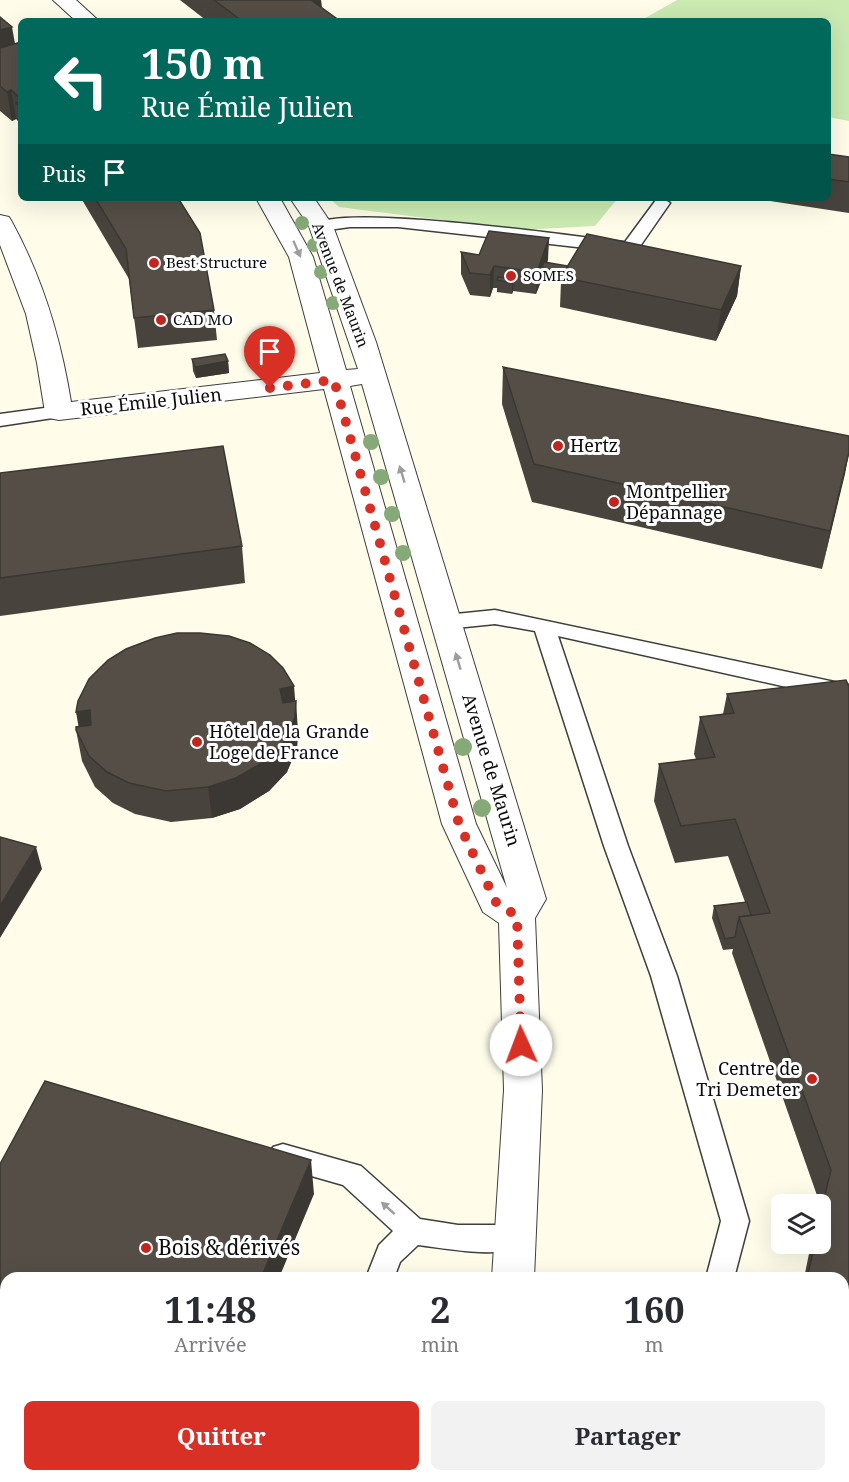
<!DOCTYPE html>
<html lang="fr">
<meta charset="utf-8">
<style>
:root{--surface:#fff;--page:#f2f2f3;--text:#2b2b33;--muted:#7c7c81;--accent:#d93025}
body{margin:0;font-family:"Noto Serif",serif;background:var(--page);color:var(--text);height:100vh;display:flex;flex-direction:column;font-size:22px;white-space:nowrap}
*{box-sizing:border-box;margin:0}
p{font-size:20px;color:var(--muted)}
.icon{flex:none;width:33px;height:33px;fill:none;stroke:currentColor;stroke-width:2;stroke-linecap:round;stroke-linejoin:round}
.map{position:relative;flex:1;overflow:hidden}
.panel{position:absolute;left:0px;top:1272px;width:849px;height:210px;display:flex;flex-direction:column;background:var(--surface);border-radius:18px 18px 0 0;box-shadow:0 6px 24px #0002}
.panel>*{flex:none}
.top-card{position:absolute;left:18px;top:18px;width:813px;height:183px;border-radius:9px;box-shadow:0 6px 24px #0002;background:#00695c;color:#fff;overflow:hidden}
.controls{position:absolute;left:771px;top:1194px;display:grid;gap:12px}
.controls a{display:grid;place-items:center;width:60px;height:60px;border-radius:9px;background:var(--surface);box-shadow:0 6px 24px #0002;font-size:30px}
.pin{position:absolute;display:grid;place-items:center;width:51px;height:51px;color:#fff;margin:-62px -26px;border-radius:50% 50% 50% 0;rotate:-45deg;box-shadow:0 0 6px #0007}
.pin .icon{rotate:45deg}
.me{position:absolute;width:66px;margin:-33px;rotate:358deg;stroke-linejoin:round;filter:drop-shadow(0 0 4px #0008)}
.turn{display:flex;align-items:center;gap:21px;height:126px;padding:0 24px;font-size:27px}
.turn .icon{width:78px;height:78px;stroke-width:2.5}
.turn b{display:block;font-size:42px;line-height:51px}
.then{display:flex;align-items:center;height:57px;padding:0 24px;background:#0003;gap:12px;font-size:22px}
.eta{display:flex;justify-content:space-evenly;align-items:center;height:102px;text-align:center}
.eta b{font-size:36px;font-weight:700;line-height:42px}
.primary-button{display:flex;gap:12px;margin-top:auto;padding:12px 24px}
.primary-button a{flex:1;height:69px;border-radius:9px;background:var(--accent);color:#fff;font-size:24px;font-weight:700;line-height:69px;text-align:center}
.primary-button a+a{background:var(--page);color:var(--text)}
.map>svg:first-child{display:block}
.green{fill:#caeab2}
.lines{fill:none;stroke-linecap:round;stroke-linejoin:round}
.lane-casing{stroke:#3e3e3e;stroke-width:3}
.street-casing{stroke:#3e3e3e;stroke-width:2}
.lane{fill:#fff;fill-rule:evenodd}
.street{fill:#fff;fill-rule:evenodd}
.tree{fill:#86a978}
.wall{fill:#48433d}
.shaded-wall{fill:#3b3732}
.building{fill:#544e47;stroke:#3b3732;stroke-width:1.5}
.oneway{fill:#9d9d9d}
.route{stroke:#d93025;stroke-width:10;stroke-dasharray:0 18}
.poi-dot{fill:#c0261f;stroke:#fff;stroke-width:2}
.labels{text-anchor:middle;stroke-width:6;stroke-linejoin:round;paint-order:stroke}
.far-poi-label{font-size:15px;fill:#0b0b0b;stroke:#fff;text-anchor:start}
.far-street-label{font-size:15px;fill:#0b0b0b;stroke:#fff}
.street-label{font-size:18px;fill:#0b0b0b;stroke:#fff}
.poi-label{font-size:18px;fill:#0b0b0b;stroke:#fff;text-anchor:start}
.near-poi-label{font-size:21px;fill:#0b0b0b;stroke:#fff;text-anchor:start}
</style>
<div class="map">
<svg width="849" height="1482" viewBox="0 0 849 1482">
<rect width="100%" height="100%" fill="#fffdea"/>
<!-- green -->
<path class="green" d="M677,0h172v121l-21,-4v-96h-188z
M329,198h289l-23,28 -76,4 -180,-23z"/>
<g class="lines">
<defs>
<path id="lane" d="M662,198l8,5 -34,49 -6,1 -232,-26h-48l-29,4 -8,-5c19,-25 271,12 312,16l31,-42z
M59,406l7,2 2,4 -2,4 -66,10v-12z
M495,610l354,75v16l-291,-65 70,210 49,130 72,245 -15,57h-28l15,-57 -70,-245 -47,-130 -69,-215 -40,-7 -49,5 -7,-2 -4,-5 4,-5 7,-2z
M283,1144l78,22 59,53 38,6h57l10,4 4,9 -4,9c-29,11 -76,2 -107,-2l-18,17 -6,16h-28l13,-33 14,-14 -50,-46 -70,-20 -4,-9 4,-9z
M0,1424l6,2v34l-6,-2z
M20,1476h34l2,6h-34z
M286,1476h31l-2,6h-31z
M653,1476h30l-2,6h-30z"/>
<path id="street" d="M53,0h23l23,21h-23z
M256,198h24l33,59 33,113 12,-1 -49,-143 -19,-28h24l19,28 43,116 170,557 -11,19 7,172 -8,188h-42l12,-188 -5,-167 -16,-11 -41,-88 -118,-435 -265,31 -10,-2 -4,-6 -8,-49 -11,-49 -26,-69v-30l9,2 3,5c31,57 49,117 59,180l249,-29 -31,-116zM362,384l145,504 -31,-64 -126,-438z
M455,1476h46l-1,6h-46z"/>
</defs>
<!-- lane casing -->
<use href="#lane" class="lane-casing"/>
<!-- street casing -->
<use href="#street" class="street-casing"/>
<!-- lane -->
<use href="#lane" class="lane"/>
<!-- street -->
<use href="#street" class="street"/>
</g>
<!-- trees -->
<g class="tree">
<circle cx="302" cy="223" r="7"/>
<circle cx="314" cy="245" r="7"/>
<circle cx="321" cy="272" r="7"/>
<circle cx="333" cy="303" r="7"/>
<circle cx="371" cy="442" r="8"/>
<circle cx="381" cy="477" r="8"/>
<circle cx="392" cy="514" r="8"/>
<circle cx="403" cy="553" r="8"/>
<circle cx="463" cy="747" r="9"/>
<circle cx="482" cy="808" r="9"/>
</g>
<!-- wall -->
<path class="wall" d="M180,0h141l1,8 18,13h-133z
M0,17l15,27 6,-2v88l-1,-7 -4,-4 -4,2 -12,-10z
M828,154l21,3v56l-98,-15h77z
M81,198h97l36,112 3,30 -79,8 -9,-69z
M549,238l-2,25 21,3h173l-4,30 -21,45 -156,-34 1,-25 -19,-3 -6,15 -23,-3 -1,3 -15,-2v-4h-4l-3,9 -20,-2 -9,-21v-22l18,3z
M192,359l36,2 1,12 -33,5 -3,-7z
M503,367l346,86 -27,116 -290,-67 -30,-98z
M0,473l242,73 3,37 -245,33z
M846,680l3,802h-90l1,-6h83v-198h-39l7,-34h9v-40l-88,-251 1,-4 -10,1 -11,-32 2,-12 31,-4 -17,-46 -53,7 -21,-62 5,-37 37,-5 -2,-5 6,-37 23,-3 4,-20z
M295,701l3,31 -1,16 -10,24 -18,19 -29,18 -28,9 -41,4 -36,-8 -22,-11 -18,-16 -13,-26 -6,-31z
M0,1164l314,30 -308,84v108l-6,-7z
M90,1476h141l-2,6h-133z"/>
<!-- shaded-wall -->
<path class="shaded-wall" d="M306,0h15l1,20z
M12,27l5,28 -17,5v-30z
M11,90l5,29 -4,2 -5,-29z
M549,238l-1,22 -3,8h-3v11l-6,15 1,-22z
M494,266l-1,22 -3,9v-22z
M741,266l-4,30 -21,45 5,-31z
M514,279l-1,12 -1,3v-11z
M228,361l1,12 -33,5 -1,-11z
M849,452l-4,22 -23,95 8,-38z
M294,686l2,24v-9l2,31 -1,16 -10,24 -18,19 -29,18 -28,9 -4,-31 74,-67 -2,-31z
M90,710l6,31h-15l-5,-29z
M36,847l6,22 -42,69v-32z
M311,1160l3,34 -35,84h-18z
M213,1476h18l-2,6h-18z"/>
<!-- building -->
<path class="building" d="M214,0h97l29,21h-98z
M0,17l12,10 -12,3z
M21,42v57l-10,-9 -4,2 -7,-6v-38z
M21,102v5l-5,-4z
M828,154l21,3v25l-21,-3z
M95,198h83l22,35 14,77 -80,8 -8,-69z
M489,231l60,7 -12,34 -43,-6 -4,9 -20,-2 -9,-21 18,3z
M587,234l154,32 -20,44 -160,-33z
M544,262l24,4 -3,5 -23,-3z
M498,277l16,2 -2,4 -15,-3z
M225,354l3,7 -33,6 -3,-8z
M503,367l346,69v16l-19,79 -296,-67z
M223,446l19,100 -242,32v-105z
M177,633h23l29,3 21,7 20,12 13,13 11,18 -14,3 3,14 13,-2 -1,16 -10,24 -18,19 -31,18 -28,9 -42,4 -37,-8 -22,-11 -18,-16 -13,-26v-3l15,-2 -1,-15 -14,2 2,-11 11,-22 19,-19 18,-11 29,-11z
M846,680l3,7v795h-87l2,-6h79v-198h-36l8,-34h5v-28l11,-46 -92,-253 31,-4 -35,-94 -54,7 -22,-62 56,-7 -15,-40 34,-4 -7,-19z
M0,837l36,10 -36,59z
M747,902l4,13 -12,2 -4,20 -10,2 -11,-33z
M45,1081l266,79 -50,118h-255v90l-6,-7v-197z
M108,1476h105l-2,6h-18l-15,-5 -2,5h-63z"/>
<!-- one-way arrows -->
<defs><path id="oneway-solid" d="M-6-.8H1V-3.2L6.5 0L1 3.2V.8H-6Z" transform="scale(1.5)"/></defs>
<g class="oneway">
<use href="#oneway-solid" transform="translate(297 249) rotate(66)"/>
<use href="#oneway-solid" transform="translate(402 474) rotate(-107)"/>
<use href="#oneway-solid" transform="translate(458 661) rotate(-107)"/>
<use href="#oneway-solid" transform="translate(388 1208) rotate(-138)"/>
</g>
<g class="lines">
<!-- route -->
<path class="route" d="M270,388l64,-8 125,444 37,78 21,14 4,129"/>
</g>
<!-- markers -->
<g class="poi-dot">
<circle cx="154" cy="263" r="6"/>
<circle cx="511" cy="276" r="6"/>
<circle cx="161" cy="320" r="6"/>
<circle cx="558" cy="446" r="6"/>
<circle cx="614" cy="502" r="6"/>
<circle cx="197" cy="742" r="6"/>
<circle cx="812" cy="1079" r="6"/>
<circle cx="146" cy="1248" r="6"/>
</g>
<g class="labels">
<!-- far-poi labels -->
<g class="far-poi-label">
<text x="166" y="268">Best Structure</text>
<text x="523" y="281">SOMES</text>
<text x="173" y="325">CAD MO</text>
</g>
<!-- far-street labels -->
<g class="far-street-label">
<text transform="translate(340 285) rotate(69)" y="5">Avenue de Maurin</text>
</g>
<!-- street labels -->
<g class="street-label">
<text transform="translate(151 402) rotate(-6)" y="6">Rue Émile Julien</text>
<text transform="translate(491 770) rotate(73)" y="6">Avenue de Maurin</text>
</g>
<!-- poi labels -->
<g class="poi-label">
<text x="570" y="452">Hertz</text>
<text x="626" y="498">Montpellier<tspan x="626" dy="21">Dépannage</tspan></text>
<text x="209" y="738">Hôtel de la Grande<tspan x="209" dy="21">Loge de France</tspan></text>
<text x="800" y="1075" text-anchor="end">Centre de<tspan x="800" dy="21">Tri Demeter</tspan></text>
</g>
<!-- near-poi labels -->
<g class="near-poi-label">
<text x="158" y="1255">Bois &amp; dérivés</text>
</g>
</g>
</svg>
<div class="controls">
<a><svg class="icon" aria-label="layers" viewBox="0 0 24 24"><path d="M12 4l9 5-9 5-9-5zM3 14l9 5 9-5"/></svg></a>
</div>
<div class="pin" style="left:270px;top:388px;background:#d93025"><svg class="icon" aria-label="arrive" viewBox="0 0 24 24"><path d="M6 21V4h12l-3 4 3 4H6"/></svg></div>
<svg class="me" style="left:521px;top:1045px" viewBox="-20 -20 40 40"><circle r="19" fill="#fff"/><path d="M0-13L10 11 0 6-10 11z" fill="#d93025"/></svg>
<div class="top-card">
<div class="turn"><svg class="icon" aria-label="left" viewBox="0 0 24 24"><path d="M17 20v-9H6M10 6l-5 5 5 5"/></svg><div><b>150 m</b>Rue Émile Julien</div></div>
<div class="then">Puis<svg class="icon" aria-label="arrive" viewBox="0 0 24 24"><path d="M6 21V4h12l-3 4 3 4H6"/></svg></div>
</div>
<section class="panel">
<div class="eta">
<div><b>11:48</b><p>Arrivée</p></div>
<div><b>2</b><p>min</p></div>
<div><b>160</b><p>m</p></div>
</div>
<div class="primary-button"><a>Quitter</a><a>Partager</a></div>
</section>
</div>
